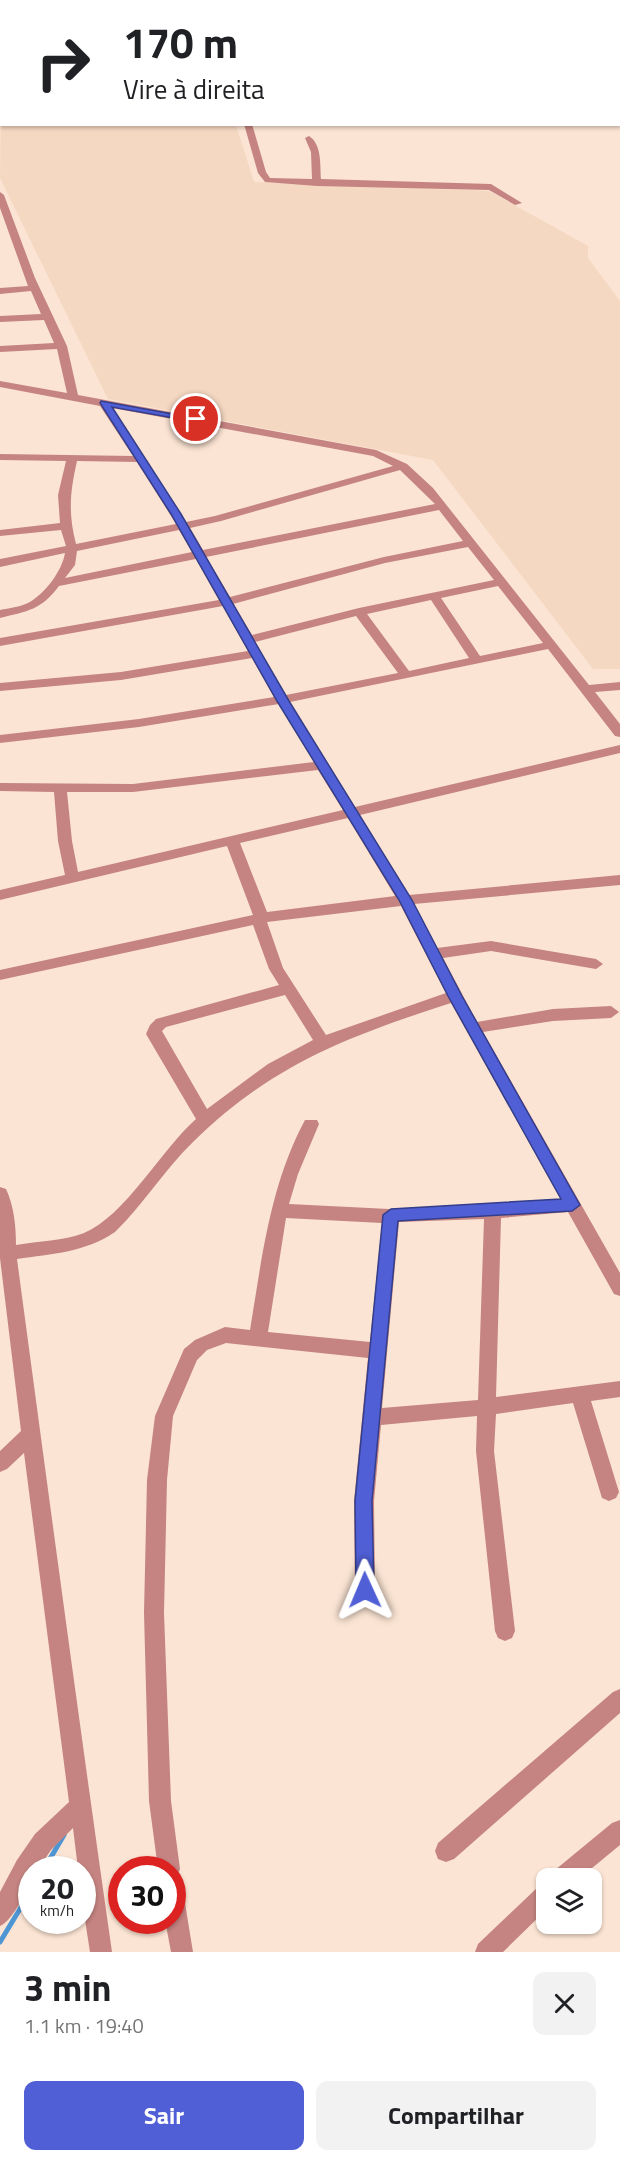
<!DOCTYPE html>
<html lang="pt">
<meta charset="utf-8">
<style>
:root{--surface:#fff;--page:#f2f2f2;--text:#202124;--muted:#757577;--accent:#505fd5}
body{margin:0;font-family:"Titillium Web",sans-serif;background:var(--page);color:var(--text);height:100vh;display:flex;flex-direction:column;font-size:22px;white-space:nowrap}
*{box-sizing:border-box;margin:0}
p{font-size:20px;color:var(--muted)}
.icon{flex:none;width:33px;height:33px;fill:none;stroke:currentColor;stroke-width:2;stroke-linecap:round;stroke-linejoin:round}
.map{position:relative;height:1952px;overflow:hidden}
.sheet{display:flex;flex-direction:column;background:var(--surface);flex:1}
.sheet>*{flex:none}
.top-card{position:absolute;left:0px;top:0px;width:621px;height:126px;box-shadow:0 2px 4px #0004;background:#fff;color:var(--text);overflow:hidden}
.fabs{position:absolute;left:536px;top:1868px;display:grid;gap:12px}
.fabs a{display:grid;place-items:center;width:66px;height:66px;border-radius:12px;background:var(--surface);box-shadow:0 2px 4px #0004;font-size:30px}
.speed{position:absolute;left:18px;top:1856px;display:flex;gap:12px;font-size:30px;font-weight:700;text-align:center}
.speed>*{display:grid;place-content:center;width:78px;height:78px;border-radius:50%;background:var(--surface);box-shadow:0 2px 4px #0004;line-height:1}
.speed small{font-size:15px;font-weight:400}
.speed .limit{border:9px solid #d22;background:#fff;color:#111}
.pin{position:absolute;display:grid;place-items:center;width:51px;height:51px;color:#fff;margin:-26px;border:3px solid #fff;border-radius:50%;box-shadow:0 2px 6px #0007}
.me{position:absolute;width:66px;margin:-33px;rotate:359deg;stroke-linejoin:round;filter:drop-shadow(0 0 4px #0008)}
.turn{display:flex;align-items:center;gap:21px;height:126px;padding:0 24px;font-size:27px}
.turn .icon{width:78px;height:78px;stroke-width:2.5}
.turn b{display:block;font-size:42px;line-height:51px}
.round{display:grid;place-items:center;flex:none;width:63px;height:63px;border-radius:12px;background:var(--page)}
.headline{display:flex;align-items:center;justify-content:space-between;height:102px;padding:0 24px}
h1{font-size:36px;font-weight:700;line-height:45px}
.primary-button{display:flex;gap:12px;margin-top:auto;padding:12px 24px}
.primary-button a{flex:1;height:69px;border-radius:12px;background:var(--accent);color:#fff;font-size:24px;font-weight:700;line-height:69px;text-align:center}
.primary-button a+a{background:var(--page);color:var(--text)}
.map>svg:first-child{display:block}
.built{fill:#f5d8c2}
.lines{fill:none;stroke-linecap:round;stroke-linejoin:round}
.stream{stroke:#4e95d4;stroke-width:5}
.minor{fill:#c58481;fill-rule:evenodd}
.major{fill:#99252c;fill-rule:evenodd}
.route{fill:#505fd5;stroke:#343e8a;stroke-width:1.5}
</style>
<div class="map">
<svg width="620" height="1952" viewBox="0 0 620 1952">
<rect width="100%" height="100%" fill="#fbe4d3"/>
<!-- built -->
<path class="built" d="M1,99l1,25 234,1 18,57 235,9 99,55v12l32,43v368h-27l-160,-209 -325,-61 -108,-221z"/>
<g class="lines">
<!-- stream -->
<path class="stream" d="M44,1869l20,-34
M0,1942l32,-53"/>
<!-- minor -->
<path class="minor" d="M10,0h8v2h-8z
M57,0h8v2h-8z
M88,0h8v2h-7z
M108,0h8v2h-8z
M147,0h8v2h-8z
M237,0h8v2h-7z
M0,27h2v4h-2z
M0,64h2v4h-2z
M0,87h2v4h-2z
M244,124h8l14,48 4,6 42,1 -1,-27 -6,-14 4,-2c13,8 11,29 12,43l170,5 31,19 -7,2 -26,-15 -172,-4 -52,-4 -7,-9z
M0,192l4,3 31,83 32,68 11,49 298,55 31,14 26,24 156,197 31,-3v8l-25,2 25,32v13l-5,-1 -67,-87 -258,53 65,105 265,-62v8l-260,62 49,80 211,-20v10l-206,19 23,44 54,-7 105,18 7,5 -7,5 -105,-18 -48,7 34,64 76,-13 58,-3 8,6 -8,6 -58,3 -70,11 137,241v23l-6,-2 -46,-82 -67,6 -5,179 124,-16v16l-29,4 28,91 -3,6 -7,3 -7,-3 -29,-95 -77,11 -2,37 21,180 -3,7 -7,3 -7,-3 -3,-7 -19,-180 1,-35 -96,9 -7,76 1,89 -3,7 -7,3 -7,-3 -3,-7 -1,-89 14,-143 -142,-15 -19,7 -10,10 -24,56 -6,64 -3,133 7,188 9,68 -3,8 -5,2v-10h-14l-9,-68 -5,-188 3,-133 8,-64 29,-67 11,-9 30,-13 25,3c12,-72 20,-145 55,-210h12l2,4 -21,50 -9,30 100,5 172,-10 -110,-196c-102,33 -180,62 -258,139 -29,28 -49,62 -78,90 -29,20 -63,22 -98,27 31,231 62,463 95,693h-22l-8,-51v-32h-4l-5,-41 -22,22 -13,19h-6c0,15 -19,52 -32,57v-34l17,-32 18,-26 34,-32 -45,-349 -17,16 -7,3v-21l21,-20 -21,-173v-71l6,2c8,17 10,37 10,56 23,-4 47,-4 68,-12 41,-17 77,-83 112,-114l-50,-85 4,-9 6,-6 123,-34 -10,-16 -16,-44 -253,55v-10l253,-55 -26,-69 -227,54v-10l65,-15 -7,-34 -4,-49 -54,-1v-8l133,1 181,-22 -35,-58 -140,23 -139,16v-8l139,-16 135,-22 -22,-39 -131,22 -121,11v-8l121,-11 127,-21 -25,-45 -223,40v-8l219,-38 -23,-41 -137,27c-18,24 -31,25 -59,32v-8c9,-2 20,-3 28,-7 17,-9 34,-32 37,-50l-65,14v-8l66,-13 -5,-16 -61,6v-6l60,-7 -2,-28 8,-34 -66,-1v-6l133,2 -33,-50 -100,-19v-6l67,12 -10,-44 -57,3v-6l54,-3 -10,-23 -44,2v-6l41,-2 -10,-23 -31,3v-6l28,-2 -28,-78zM112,408l261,48 20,10 -178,50 -29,6zM77,461l60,1 39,62 -100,20c-8,-31 -6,-52 1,-83zM400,470l35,34 -232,46 -13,-22 31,-7zM439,510l24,31 -79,16 -154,40 -24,-40zM179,530l13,22 -127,26 10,-13 2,-14zM468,547l26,33 -135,28 -107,27 -19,-31 152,-41zM498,586l45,57 -63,13 -39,-58zM431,600l38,58 -60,13 -42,-57zM356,616l42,57 -112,22 -31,-53zM318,770l25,40 -265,62 -6,-31 -5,-49h66zM348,818l47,78 -128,16 -27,-69zM401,906l45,87 -120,42 -43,-67 -16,-46zM285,995l28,45 -45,24 -61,45 -45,-78 4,-4zM286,1218l96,5 -12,119 -102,-10zM484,1219l-6,181 -96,8 17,-186z
M620,1689v24l-166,146 -8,3 -8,-3 -3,-8 3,-8 175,-151z
M620,1820v25l-40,33h-28l3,-8 57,-47z
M172,1880l8,3 3,8 10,61h-22l-6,-32h7z
M546,1884v26l-43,42h-28l3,-8 60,-57z"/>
<!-- major -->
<path class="major" d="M610,0h8v2h-7z"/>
</g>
<!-- route -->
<path class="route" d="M101,401l99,18 -4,3 -84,-15 69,107 108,187 123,199 50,96 118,209 -8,6 -174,10 -26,280 2,89 -3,6 -6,3 -6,-3 -3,-6 -1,-89 28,-286 8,-6 170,-10 -113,-203 -49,-96 -122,-199 -106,-187 -71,-111z"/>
</svg>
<div class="fabs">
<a><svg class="icon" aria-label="layers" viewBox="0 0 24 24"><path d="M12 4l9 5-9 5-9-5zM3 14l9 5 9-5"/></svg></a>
</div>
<div class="speed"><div>20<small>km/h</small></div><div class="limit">30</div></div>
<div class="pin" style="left:196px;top:419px;background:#d93025"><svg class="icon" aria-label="arrive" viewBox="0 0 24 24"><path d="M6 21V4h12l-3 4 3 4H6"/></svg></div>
<svg class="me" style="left:365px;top:1590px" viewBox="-20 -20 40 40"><path d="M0-17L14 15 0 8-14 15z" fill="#505fd5" stroke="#fff" stroke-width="4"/></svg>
<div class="top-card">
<div class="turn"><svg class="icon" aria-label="right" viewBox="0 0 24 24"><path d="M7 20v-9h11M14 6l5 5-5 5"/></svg><div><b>170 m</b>Vire à direita</div></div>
</div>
</div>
<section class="sheet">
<div class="headline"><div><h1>3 min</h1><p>1.1 km · 19:40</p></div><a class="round"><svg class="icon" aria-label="close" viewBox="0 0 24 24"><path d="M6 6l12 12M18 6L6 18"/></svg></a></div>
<div class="primary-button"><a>Sair</a><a>Compartilhar</a></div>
</section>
